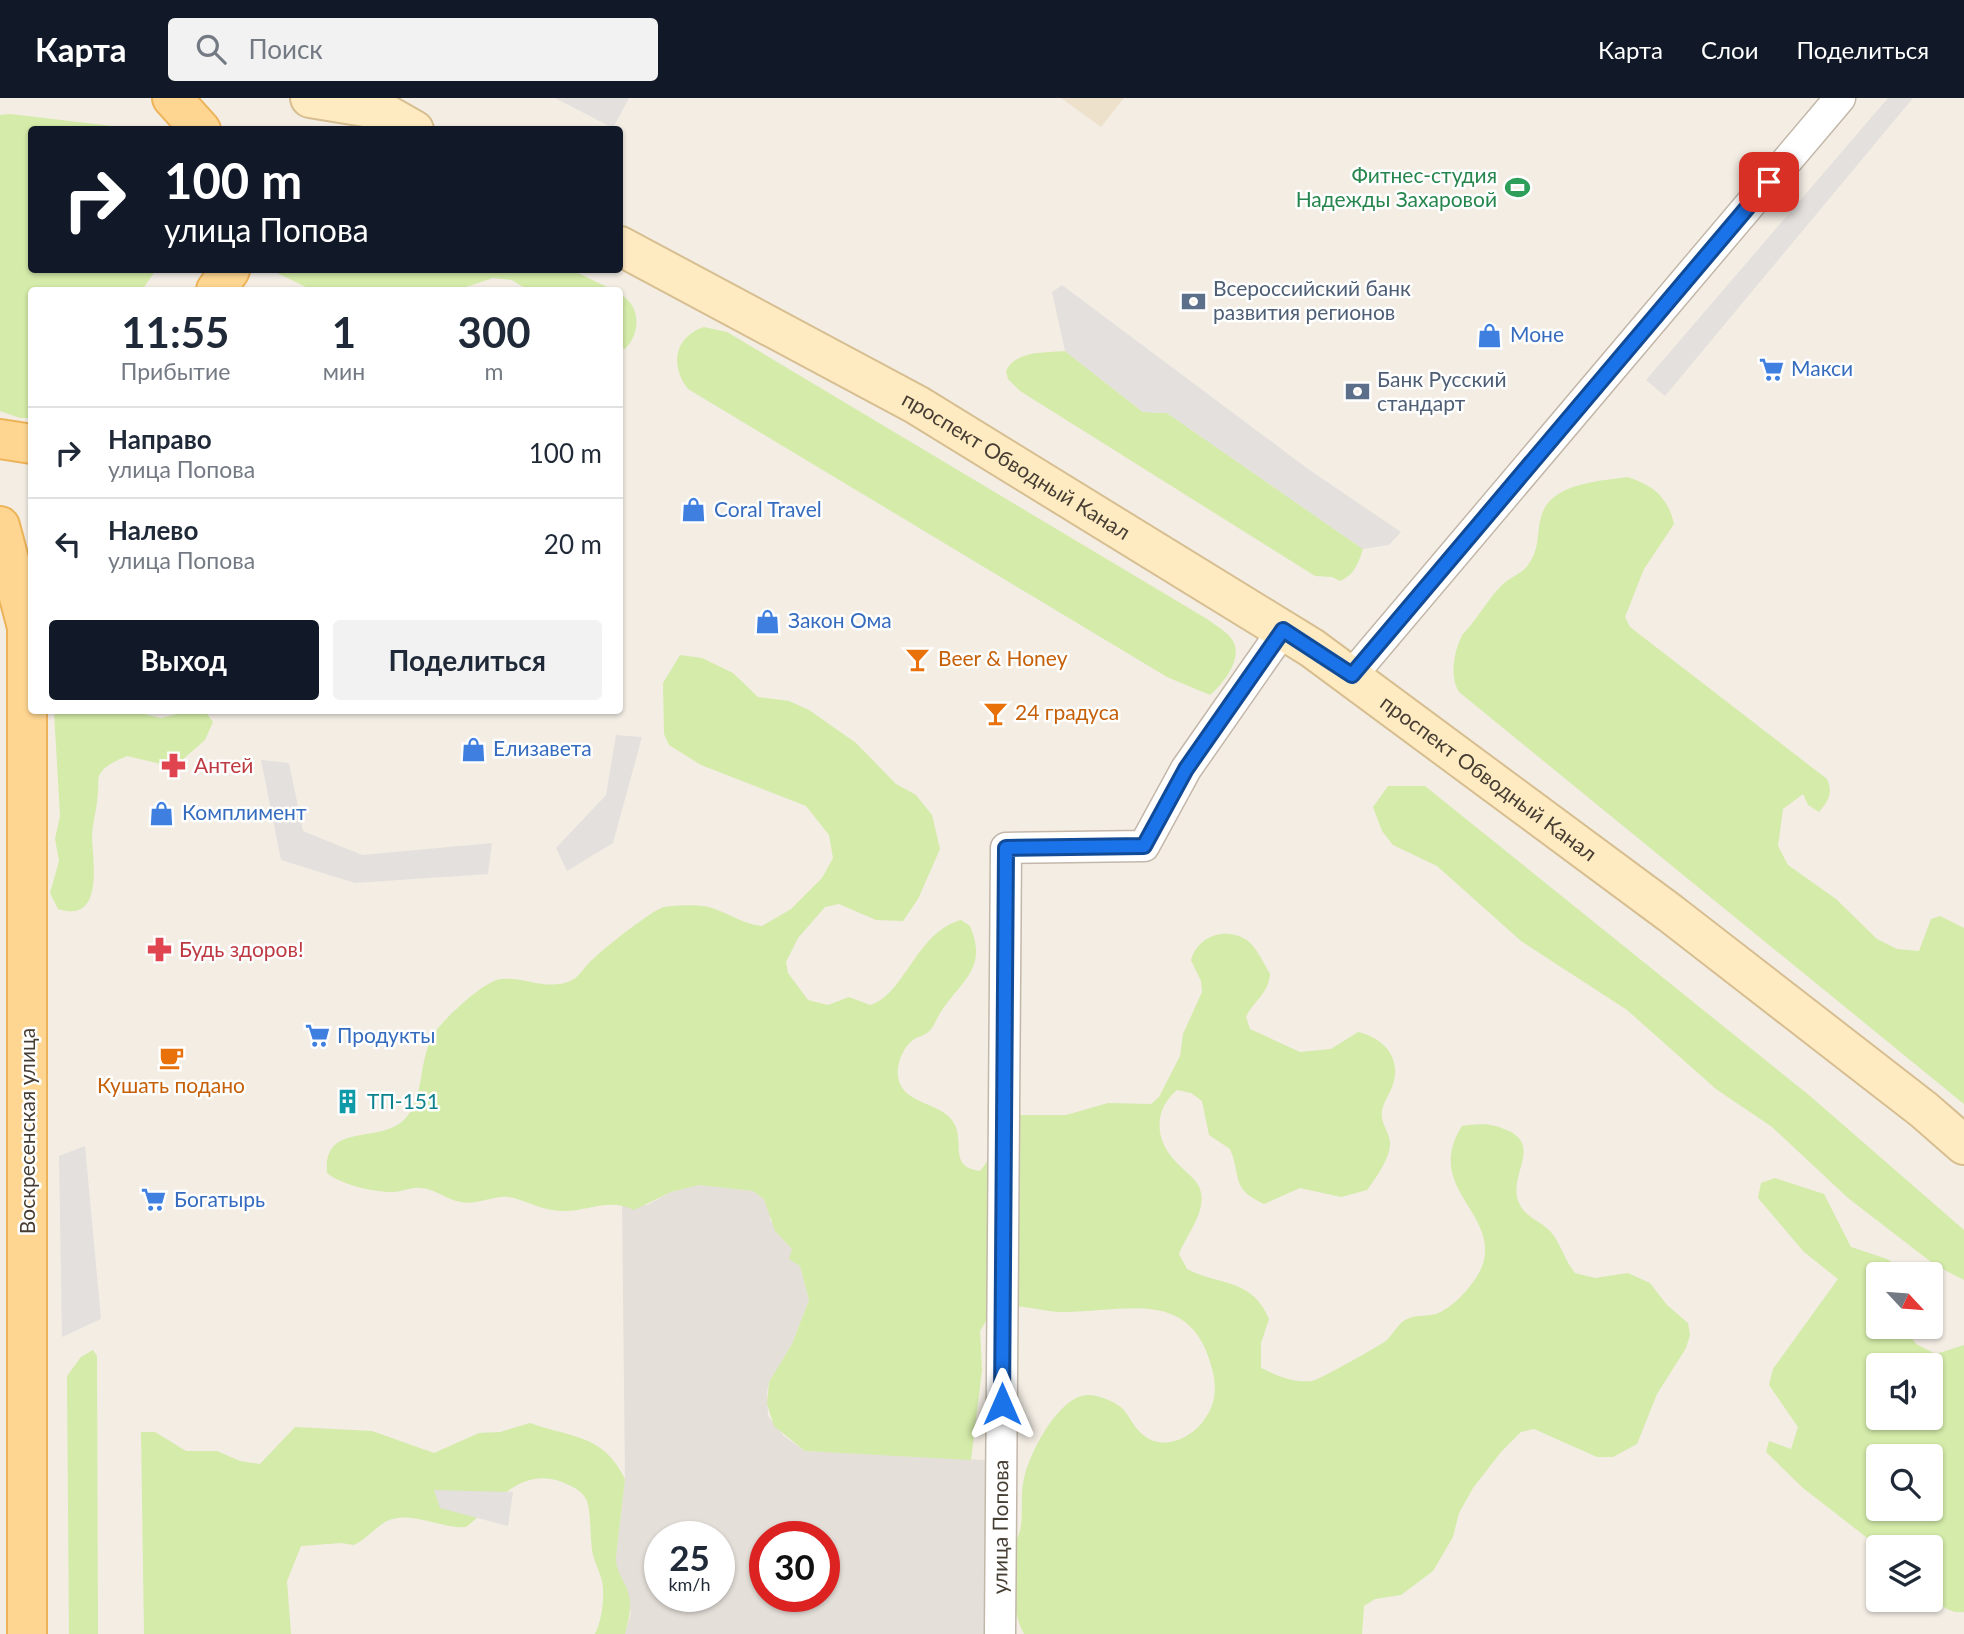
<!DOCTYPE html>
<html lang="ru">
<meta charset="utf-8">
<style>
:root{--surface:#fff;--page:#f2f2f3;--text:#1f2937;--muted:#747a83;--line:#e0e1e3;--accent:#111827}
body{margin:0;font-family:Lato,sans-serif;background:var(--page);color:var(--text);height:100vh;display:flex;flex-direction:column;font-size:26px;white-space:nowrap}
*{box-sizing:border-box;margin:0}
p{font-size:23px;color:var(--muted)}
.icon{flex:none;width:38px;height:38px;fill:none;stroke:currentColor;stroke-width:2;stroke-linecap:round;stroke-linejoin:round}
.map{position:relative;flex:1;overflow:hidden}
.details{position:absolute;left:28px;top:189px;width:595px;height:427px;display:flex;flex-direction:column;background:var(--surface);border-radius:7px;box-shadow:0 2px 5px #0004}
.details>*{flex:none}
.guide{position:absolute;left:28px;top:28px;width:595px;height:147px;border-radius:7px;box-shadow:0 2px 5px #0004;background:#111827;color:#fff;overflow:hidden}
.needle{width:46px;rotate:116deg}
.tools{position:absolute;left:1866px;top:1164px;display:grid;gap:14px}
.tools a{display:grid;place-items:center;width:77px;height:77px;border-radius:7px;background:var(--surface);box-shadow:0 2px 5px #0004;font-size:35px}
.speed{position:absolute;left:644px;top:1423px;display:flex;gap:14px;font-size:35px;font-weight:700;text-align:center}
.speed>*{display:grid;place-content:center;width:91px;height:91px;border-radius:50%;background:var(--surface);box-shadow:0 2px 5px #0004;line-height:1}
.speed small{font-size:18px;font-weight:400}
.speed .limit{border:10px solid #d22;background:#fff;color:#111}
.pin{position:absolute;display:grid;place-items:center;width:60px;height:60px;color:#fff;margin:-30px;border-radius:14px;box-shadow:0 4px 10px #0006}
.me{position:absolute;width:77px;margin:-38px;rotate:0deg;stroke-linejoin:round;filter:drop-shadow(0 0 5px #0008)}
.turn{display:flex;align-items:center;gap:24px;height:147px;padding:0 21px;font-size:32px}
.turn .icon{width:91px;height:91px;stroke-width:2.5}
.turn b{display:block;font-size:49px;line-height:60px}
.eta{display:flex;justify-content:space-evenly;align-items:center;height:119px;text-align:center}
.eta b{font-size:42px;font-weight:700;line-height:49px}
.primary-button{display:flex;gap:14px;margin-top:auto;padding:14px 21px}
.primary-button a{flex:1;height:80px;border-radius:7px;background:var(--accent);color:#fff;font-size:28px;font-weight:700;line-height:80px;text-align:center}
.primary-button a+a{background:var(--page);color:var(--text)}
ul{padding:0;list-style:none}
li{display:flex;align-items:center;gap:21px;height:91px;padding:0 21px;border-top:2px solid var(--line)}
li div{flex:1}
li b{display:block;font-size:26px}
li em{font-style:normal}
header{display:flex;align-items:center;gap:42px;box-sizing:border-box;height:98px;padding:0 35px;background:var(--accent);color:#fff}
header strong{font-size:33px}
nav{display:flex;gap:38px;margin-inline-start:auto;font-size:24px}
.search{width:490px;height:63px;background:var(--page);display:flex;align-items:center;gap:18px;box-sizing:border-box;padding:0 24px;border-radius:7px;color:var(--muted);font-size:26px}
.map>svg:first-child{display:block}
.industrial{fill:#e5dfd9;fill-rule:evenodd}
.education{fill:#eee1cc}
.green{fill:#d4eba9;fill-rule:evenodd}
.parking{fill:#e4e0dd}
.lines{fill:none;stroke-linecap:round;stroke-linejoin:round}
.minor-casing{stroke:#c3b7a9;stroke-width:33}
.secondary-casing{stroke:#d7be90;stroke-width:42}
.primary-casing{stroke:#edb358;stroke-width:42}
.minor{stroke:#fff;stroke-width:30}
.secondary{stroke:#ffebc2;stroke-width:38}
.primary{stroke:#ffd691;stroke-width:38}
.route-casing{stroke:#114b97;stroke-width:18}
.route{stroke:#1a73e8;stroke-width:12}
.labels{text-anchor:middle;stroke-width:5;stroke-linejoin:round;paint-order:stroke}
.leisure-label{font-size:21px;fill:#27864d;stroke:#fff;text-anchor:end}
.service-label{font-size:21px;fill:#4e5e75;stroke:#fff;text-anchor:start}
.shop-label{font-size:21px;fill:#366cbe;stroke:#fff;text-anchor:start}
.street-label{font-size:21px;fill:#463d33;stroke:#fff}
.food-label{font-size:21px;fill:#c56008;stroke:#fff;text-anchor:start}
.health-label{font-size:21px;fill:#be3a42;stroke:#fff;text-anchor:start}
.culture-label{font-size:21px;fill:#0d838f;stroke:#fff;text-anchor:start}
</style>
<header>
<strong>Карта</strong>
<div class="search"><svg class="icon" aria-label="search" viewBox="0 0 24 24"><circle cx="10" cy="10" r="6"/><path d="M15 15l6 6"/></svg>Поиск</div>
<nav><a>Карта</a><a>Слои</a><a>Поделиться</a></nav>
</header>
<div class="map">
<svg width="1964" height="1536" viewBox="0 0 1964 1536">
<rect width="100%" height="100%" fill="#f3ede4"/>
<!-- industrial -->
<path class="industrial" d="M699,1087l54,6 11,8 6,10v11l22,29 8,17 9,34 -17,44 -23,38 -2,11 1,23 16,20 21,15 181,9 -1,174h-360l6,-21 -15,-44v-12l9,-78 -3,-275 25,1 24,-13zM660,1438h59v60h-59zM765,1438h59v60h-59z"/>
<!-- education -->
<path class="education" d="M1061,0h63l-23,29z"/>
<!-- green -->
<path class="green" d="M10,16l128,15 -106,1v140h124l-14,20h-110l-1,128h-11l-20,-7v-296z
M572,172l41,20h-85l-16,-10 -19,-2 -36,12h-145l-39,-19z
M620,196c21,12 21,39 5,55l-5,-1z
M704,229l23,5 480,287c8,6 21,13 26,22 10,18 -10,43 -23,54l-43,-18 -479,-288c-18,-23 -14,-52 16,-62z
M1065,253l78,61 24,1 196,136c-5,15 -8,25 -23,32l-8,-4 -17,-1 -295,-185 -12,-12 -2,-8c10,-21 39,-18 59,-20z
M1627,379c26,8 41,20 47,47l-30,45 -19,48 5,10 197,152c6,14 2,21 -8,33l-11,-7 -5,-11 -20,15 -5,37 10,19 48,34 41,40 20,10 22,2 12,-32 9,-3 24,12v176l-505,-412c-10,-16 -5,-39 3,-57 15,-15 25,-35 40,-50 8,-8 20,-11 26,-20 13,-17 8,-34 14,-51 10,-31 59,-33 85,-37z
M680,557l22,3 31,15 25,24 31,4 20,9 47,33 40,41 20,11 16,20 8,34 -22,50 -15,22 -27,-1 -37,-16 -14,3 -27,31 -12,24 2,11 20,27 20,5 21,-8 21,8c35,-10 45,-72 91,-85l9,6c18,42 -8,54 -28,84 -5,7 -8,18 -15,23 -4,3 -10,4 -14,7 -12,9 -19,30 -13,44 10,22 45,19 55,41 9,20 -6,42 25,46 15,-17 19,-41 36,-56h50l42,-12 43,1 8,-7 21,-41 3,-22 19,-42 -1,-11 -10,-21c7,-25 36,-34 57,-19 9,7 16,23 22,33 -2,21 -16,26 -24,43l4,12 50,23 31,-3 27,-17c26,6 45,27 34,55 -3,8 -9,16 -10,24 -2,12 7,20 8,31 1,15 -14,36 -23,48l-26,7 -41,-9 -36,16c-34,-16 -22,-26 -34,-55l-21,-14 -7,-34 -11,-8 -14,-3c-25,21 -22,52 1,74 8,9 21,16 23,29 4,21 -15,42 -22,61l8,15c33,17 65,9 82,50l-8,24v25c17,8 33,15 51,13 7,-1 69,-36 75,-41 6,-6 10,-15 18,-20 10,-6 20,-3 31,-6 19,-7 44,-35 48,-54 11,-49 -60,-74 -22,-134 17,-3 31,-3 47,5 33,16 -2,46 10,72 6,14 21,18 31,28 11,12 14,29 25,42l20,5 33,-5 22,10 17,22 21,18 2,12 -4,13 -29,46 -20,50 -24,13h-16l-63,-28 -13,3 -20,20 -28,36 -14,25 -6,24 -20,34 -32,24 -26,4 -11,7 -2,28h-338c-12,-20 -14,-65 -9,-88 1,-7 5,-12 6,-20 2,-16 -1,-31 3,-47 5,-25 35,-84 64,-84 10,0 26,6 34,13 7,7 11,18 19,25 19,19 49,7 63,-13 13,-17 13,-35 7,-55 -22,-79 -88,-52 -150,-53 -22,-1 -45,-10 -67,-4l-14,23 2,39 -11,90 -166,-9 -31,-25 -7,-22 2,-22 23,-38 17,-44 -9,-34 -11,-7 3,-10 -17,-18 -11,-32 -11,-8 -54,-6 -28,7 -37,18c-26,-13 -47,2 -73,1 -19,-1 -30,-8 -47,-13 -18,-5 -36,8 -53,4 -15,-2 -26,-14 -41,-14 -9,-1 -18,4 -27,4 -20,0 -51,-7 -66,-19 -4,-52 50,-28 77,-53 23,-22 12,-67 35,-93 11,-13 45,-46 62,-48 24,-3 49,14 73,0 6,-4 12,-14 18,-19 11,-11 60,-50 72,-53 13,-2 36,-3 48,1 18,6 31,16 50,18l29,-17 31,-31 11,-20 -4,-23 -23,-29 -105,-41 -32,-20 -5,-11 -1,-51z
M54,613h78l29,7 28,-7h16l8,11 -8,18 -31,27 -47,-11c-9,4 -22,9 -27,18 -3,4 -1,11 -2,16 0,16 -6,33 -6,48 1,25 12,86 -34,71l-8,-16 9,-32 -4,-22 5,-23z
M1388,688h37l385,310 154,134v50l-29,-15 -87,-67 -76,-71 -56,-38 -89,-79 -106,-69 -84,-75 -44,-21 -11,-14 -9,-24z
M1775,1080l49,16 27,53 36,12 13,9 2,6h-24v52l26,1 12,17 20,10 28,-9v267c-15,2 -23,-7 -34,-17v-48h-51l-76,-59 -37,-36 3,-11 22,8 7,-22 -29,-42 4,-16 65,-90 -34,-27 -46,-54 3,-15zM1878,1267h52v53h-52zM1878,1358h52v52h-52z
M93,1252l4,6 1,278h-29l-2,-258 14,-19z
M530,1325c40,15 73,10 95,56l-9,78c0,14 6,20 11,32 6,15 2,30 -2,45h-30c7,-13 10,-39 7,-53 -2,-9 -7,-17 -9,-26 -3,-14 -2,-43 -6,-54 -5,-11 -14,-14 -25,-19 -42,-16 -68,23 -96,45 -27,2 -56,-18 -81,-5 -11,7 -19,17 -31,23l-13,-2 -40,3 -14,35 4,53h-147l-3,-202h14l31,19h31l23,10 20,3 35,-37 77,4 62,22 45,-20 21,-1z"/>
<!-- parking -->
<path class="parking" d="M555,0h74l-16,30z
M1888,0h25l-248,298 -19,-16z
M1062,187l246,184 93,63 -12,13 -26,4 -196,-136 -24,-1 -78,-61 -13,-59z
M616,637l26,2 -29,106 -46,28 -11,-23 50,-53z
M261,662l28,3 14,68 59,24 130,-12 -4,31 -133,9 -74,-23z
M85,1048l16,173 -39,18 -3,-181z
M434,1392l79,2 -5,34 -68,-18z"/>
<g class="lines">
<defs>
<g id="minor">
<path d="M1352,577l488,-577"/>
<path id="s1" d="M1000,1536l6,-786 138,-2 42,-77 97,-139"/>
</g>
<g id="secondary">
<path d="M310,0l67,11 37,21"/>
<path id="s2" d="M620,148l297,159 395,243 358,265 254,197 40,35"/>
</g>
<path id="primary" d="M172,0l29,32
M216,192l14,-20
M0,341l32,5
M0,428l27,101
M27,1536v-1007l5,-16"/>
</defs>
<!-- minor casing -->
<use href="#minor" class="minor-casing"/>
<!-- secondary casing -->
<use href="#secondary" class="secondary-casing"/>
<!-- primary casing -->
<use href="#primary" class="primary-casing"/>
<!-- minor -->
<use href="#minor" class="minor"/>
<!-- secondary -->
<use href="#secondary" class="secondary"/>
<!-- primary -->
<use href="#primary" class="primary"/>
</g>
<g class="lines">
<defs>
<path id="route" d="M1002,1306l4,-556 138,-2 42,-77 97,-139 69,45 417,-493"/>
</defs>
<!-- route casing -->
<use href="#route" class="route-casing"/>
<!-- route -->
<use href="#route" class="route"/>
</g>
<!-- icons -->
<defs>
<symbol id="stadium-bare" viewBox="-9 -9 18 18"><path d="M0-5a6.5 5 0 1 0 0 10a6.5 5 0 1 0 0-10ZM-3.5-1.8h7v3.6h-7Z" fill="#2e9e5b" stroke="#fff" stroke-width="2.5" paint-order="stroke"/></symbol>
<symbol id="bank-bare" viewBox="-9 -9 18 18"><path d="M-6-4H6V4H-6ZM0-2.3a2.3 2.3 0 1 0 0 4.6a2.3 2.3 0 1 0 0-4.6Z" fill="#5c6f8a" stroke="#fff" stroke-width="2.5" paint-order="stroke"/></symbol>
<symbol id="shop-bare" viewBox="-9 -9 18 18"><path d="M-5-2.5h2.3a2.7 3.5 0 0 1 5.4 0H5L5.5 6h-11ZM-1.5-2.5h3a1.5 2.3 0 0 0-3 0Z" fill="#3f7fe0" stroke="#fff" stroke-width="2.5" paint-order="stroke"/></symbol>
<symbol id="supermarket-bare" viewBox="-9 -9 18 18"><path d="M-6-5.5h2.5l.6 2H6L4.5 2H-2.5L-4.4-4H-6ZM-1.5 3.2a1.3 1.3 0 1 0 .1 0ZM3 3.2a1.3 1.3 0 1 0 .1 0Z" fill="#3f7fe0" stroke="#fff" stroke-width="2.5" paint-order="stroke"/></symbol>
<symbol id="bar-bare" viewBox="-9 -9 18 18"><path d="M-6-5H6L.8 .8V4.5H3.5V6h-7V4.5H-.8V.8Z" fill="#e8710a" stroke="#fff" stroke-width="2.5" paint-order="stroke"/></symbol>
<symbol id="pharmacy-bare" viewBox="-9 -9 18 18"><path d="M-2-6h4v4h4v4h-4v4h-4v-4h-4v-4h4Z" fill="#e0444e" stroke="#fff" stroke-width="2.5" paint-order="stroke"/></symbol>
<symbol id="cafe-bare" viewBox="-9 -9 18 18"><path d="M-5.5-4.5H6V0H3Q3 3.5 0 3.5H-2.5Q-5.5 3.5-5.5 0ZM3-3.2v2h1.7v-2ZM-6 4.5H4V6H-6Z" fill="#e8710a" stroke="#fff" stroke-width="2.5" paint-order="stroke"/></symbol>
<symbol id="building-bare" viewBox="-9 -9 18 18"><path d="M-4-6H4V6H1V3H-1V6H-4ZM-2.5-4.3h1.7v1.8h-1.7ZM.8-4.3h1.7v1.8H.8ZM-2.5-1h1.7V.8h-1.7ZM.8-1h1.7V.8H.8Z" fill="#0f9aa8" stroke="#fff" stroke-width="2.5" paint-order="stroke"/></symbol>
</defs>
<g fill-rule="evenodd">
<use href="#stadium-bare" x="1500" y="72" width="35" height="35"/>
<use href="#bank-bare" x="1176" y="186" width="35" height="35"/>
<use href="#shop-bare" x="1472" y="220" width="35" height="35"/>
<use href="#supermarket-bare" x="1754" y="254" width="35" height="35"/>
<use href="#bank-bare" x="1340" y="276" width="35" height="35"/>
<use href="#shop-bare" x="676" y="394" width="35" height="35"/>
<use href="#shop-bare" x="750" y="506" width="35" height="35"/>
<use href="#bar-bare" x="900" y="544" width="35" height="35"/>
<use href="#bar-bare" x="978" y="598" width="35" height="35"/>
<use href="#shop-bare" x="456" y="634" width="35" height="35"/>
<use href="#pharmacy-bare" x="156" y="650" width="35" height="35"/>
<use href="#shop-bare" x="144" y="698" width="35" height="35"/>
<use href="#pharmacy-bare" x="142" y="834" width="35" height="35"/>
<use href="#supermarket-bare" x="300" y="920" width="35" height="35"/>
<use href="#cafe-bare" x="154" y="942" width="35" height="35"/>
<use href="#building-bare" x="330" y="986" width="35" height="35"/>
<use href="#supermarket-bare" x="136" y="1084" width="35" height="35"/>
</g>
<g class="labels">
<!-- leisure labels -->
<g class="leisure-label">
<text x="1497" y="85">Фитнес-студия<tspan x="1497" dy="24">Надежды Захаровой</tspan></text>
</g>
<!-- service labels -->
<g class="service-label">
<text x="1213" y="198">Всероссийский банк<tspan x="1213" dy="24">развития регионов</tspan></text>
<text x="1377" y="289">Банк Русский<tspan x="1377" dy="24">стандарт</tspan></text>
</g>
<!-- shop labels -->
<g class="shop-label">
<text x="1510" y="244">Моне</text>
<text x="1791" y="278">Макси</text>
<text x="714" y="419">Coral Travel</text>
<text x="788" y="530">Закон Ома</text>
<text x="493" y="658">Елизавета</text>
<text x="182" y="722">Комплимент</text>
<text x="337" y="945">Продукты</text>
<text x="174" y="1109">Богатырь</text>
</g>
<!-- street labels -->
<g class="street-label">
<text dy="7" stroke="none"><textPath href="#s2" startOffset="453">проспект Обводный Канал</textPath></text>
<text dy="7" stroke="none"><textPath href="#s2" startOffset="1020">проспект Обводный Канал</textPath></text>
<text transform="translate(28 1033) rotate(-90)" y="7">Воскресенская улица</text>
<text dy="7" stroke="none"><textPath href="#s1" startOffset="107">улица Попова</textPath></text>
</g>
<!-- food labels -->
<g class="food-label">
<text x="938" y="568">Beer &amp; Honey</text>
<text x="1015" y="622">24 градуса</text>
<text x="171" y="995" text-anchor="middle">Кушать подано</text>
</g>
<!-- health labels -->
<g class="health-label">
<text x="194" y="675">Антей</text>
<text x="179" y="859">Будь здоров!</text>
</g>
<!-- culture labels -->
<g class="culture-label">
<text x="367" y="1011">ТП-151</text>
</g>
</g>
</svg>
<div class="tools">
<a><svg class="needle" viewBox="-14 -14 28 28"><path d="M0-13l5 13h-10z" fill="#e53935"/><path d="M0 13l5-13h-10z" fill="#747a83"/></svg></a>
<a><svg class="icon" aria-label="sound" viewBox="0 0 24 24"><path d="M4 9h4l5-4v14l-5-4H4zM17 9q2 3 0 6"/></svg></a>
<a><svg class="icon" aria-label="search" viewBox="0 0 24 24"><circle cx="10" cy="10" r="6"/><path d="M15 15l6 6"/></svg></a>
<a><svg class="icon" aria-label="layers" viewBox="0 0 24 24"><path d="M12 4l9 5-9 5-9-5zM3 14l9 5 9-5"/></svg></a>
</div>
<div class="speed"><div>25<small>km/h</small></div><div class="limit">30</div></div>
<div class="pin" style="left:1769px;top:84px;background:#d93025"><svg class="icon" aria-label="arrive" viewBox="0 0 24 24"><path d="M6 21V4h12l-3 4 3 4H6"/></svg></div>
<svg class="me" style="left:1002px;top:1306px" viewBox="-20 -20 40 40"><path d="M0-17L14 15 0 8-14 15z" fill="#1a73e8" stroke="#fff" stroke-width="4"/></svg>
<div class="guide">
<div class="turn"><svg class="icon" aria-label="right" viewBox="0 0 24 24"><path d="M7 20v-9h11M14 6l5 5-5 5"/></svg><div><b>100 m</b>улица Попова</div></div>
</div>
<section class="details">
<div class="eta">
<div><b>11:55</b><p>Прибытие</p></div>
<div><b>1</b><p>мин</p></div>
<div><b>300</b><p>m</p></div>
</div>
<ul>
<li><svg class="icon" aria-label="right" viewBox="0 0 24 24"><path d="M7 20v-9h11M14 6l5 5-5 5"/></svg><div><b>Направо</b><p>улица Попова</p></div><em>100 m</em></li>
<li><svg class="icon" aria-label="left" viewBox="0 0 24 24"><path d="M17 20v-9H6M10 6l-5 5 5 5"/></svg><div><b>Налево</b><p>улица Попова</p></div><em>20 m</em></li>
</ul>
<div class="primary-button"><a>Выход</a><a>Поделиться</a></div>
</section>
</div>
